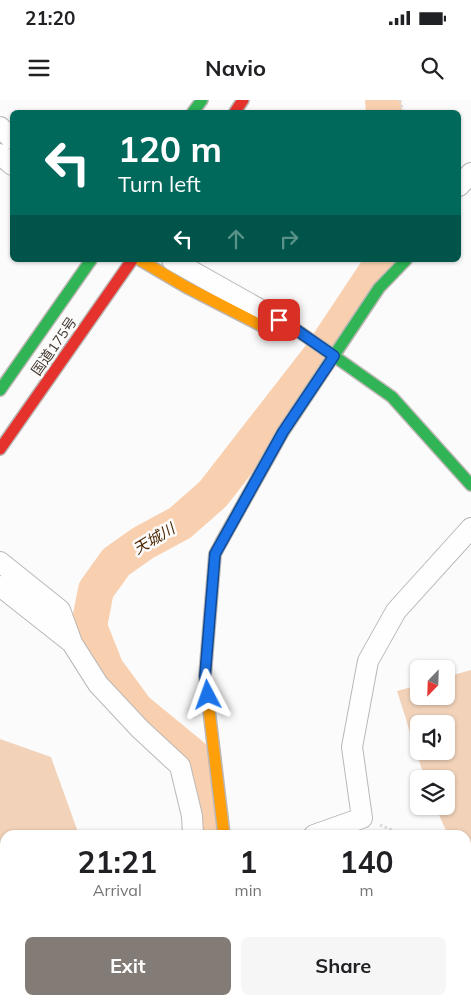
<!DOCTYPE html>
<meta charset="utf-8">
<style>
:root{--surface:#fff;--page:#f6f6f6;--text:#202124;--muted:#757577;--accent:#837c76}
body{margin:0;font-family:Mulish,"Noto Sans JP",sans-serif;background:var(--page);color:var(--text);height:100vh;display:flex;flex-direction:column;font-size:19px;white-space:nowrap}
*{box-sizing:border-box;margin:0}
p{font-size:16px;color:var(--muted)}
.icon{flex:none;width:28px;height:28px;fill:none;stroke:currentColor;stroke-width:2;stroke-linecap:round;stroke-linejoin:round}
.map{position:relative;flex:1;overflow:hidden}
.details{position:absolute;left:0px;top:730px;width:471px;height:175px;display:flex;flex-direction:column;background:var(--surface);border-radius:15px 15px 0 0;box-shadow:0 1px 4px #0004}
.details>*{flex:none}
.top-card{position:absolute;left:10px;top:10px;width:451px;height:152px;border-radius:8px;box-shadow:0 1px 4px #0004;background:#00695c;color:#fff;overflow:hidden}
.needle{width:32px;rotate:203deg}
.controls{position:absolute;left:410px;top:560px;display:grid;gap:10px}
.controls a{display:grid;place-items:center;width:45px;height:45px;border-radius:8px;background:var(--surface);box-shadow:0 1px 4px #0004;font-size:25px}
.pin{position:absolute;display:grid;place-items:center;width:42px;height:42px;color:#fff;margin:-21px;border-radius:10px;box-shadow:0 2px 8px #0006}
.me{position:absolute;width:55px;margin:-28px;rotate:356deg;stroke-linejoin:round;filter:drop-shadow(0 0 4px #0008)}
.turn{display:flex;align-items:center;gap:18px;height:105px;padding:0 25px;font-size:22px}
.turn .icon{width:65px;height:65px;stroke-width:2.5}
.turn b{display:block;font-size:35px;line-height:42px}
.lanes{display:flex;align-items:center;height:48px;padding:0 25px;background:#0003;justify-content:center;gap:25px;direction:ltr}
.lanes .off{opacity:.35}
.eta{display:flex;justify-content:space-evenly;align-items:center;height:85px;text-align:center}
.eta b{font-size:30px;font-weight:700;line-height:35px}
.cta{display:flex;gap:10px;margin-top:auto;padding:10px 25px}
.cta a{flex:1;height:58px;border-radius:8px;background:var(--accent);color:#fff;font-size:20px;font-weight:700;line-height:58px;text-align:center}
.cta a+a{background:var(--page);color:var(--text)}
.status{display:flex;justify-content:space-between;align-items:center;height:35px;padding:0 25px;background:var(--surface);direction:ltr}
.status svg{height:14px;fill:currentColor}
header{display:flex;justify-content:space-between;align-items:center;height:65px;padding:0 25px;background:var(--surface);font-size:22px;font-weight:700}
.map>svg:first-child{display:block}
.forest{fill:#f2d3ba;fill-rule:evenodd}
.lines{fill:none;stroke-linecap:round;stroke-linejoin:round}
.river{stroke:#f8d0af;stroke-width:36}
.street-casing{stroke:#bcb7b4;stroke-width:22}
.fast-casing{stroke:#bcb7b4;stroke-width:14}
.slow-casing{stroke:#bcb7b4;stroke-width:14}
.jam-casing{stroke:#bcb7b4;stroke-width:14}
.path{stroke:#dcdad9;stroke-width:3;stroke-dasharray:2.5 2.5;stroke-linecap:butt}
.street{stroke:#fefefe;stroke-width:20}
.fast{stroke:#30b455;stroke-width:11}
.slow{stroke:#ff9f0a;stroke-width:11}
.jam{stroke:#e5322d;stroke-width:11}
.route-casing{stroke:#114b97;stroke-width:12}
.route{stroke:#1a73e8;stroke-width:9}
.labels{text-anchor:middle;stroke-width:5;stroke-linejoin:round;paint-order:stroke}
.street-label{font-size:14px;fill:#43372e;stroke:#fbfbfb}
.water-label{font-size:15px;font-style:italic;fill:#502b06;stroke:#fbfbfb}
</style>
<div class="status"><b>21:20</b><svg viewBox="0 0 49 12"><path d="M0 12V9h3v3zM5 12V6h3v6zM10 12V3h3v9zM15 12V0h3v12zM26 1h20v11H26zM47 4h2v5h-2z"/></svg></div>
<header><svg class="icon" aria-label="menu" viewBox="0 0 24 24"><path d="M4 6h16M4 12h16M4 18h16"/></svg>Navio<svg class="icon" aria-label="search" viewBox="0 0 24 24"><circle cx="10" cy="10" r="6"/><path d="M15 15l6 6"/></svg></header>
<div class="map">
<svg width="471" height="905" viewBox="0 0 471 905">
<rect width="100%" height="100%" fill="#fbfbfb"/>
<!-- forest -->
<path class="forest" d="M471,570v217l-5,-10v-42h-18l-13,-29h11v-27h-21l-28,-88 22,-6v11h27v-19zM419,624h27v27h-27z
M0,639l51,18 28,78h-74v165h130l1,5h-136z
M471,791v114h-90l4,-5h81v-103z"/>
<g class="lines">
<!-- river -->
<path class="river" d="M383,0l1,12
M205,735l-13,-79 -56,-46 -30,-41 -17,-43 7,-36 20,-28 27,-19 37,-20 33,-29 108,-139 63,-95
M211,900l2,5"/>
<defs>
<path id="street" d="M0,27l12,12
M0,54l12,11
M459,86l12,-13
M172,160l110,62
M0,462l60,48 12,33
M0,486l72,57 26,41 42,45 40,37 12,50 1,19
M314,735l48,-17 -10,-71 16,-86 28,-50 75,-83
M196,900l1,5
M227,900l2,5"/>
<path id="fast" d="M193,12l9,-12
M324,249l68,48 79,88
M0,290l91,-130
M222,441l61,-109 96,-144 27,-28"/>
<path id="slow" d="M140,160l46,27 82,42h27l29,20
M222,441l-7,13 -10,122 19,159"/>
<path id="jam" d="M235,12l8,-12
M0,349l132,-189"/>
</defs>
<!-- street casing -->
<use href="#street" class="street-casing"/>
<!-- fast casing -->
<use href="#fast" class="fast-casing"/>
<!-- slow casing -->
<use href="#slow" class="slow-casing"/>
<!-- jam casing -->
<use href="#jam" class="jam-casing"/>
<!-- path -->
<path class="path" d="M400,0l3,12
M380,725l24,10
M466,819l5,6"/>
<!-- street -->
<use href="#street" class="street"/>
<!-- fast -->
<use href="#fast" class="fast"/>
<!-- slow -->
<use href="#slow" class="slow"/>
<!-- jam -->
<use href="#jam" class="jam"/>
</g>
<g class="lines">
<defs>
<path id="route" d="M208,595l-3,-19 10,-122 68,-122 51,-76 -39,-27 -16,-9"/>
</defs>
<!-- route casing -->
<use href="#route" class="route-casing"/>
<!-- route -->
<use href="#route" class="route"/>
</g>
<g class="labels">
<!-- street labels -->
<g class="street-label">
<text transform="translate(54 246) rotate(-55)" y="5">国道175号</text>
</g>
<!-- water labels -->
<g class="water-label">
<text transform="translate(154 439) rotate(-31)" y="5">天城川</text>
</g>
</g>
</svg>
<div class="controls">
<a><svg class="needle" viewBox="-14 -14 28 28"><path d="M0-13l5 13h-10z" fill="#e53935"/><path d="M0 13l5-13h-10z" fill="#757577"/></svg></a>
<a><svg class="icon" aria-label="sound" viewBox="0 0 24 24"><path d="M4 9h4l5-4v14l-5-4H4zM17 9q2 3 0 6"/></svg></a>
<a><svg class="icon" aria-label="layers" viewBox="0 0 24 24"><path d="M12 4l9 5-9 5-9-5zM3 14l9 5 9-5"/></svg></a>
</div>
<div class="pin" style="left:279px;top:220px;background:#d93025"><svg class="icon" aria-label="arrive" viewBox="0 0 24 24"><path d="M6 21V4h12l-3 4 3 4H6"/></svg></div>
<svg class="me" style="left:208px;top:595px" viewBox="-20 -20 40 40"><path d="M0-17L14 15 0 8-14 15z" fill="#1a73e8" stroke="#fff" stroke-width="4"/></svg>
<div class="top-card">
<div class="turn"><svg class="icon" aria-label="left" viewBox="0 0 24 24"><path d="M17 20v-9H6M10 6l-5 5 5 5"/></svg><div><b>120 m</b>Turn left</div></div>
<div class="lanes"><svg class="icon" aria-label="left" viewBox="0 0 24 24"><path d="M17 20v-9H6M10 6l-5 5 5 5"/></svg><svg class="icon off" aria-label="ahead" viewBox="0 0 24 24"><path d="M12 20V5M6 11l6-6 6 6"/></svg><svg class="icon off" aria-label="right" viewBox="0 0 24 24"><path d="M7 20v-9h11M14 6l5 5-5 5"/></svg></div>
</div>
<section class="details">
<div class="eta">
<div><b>21:21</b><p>Arrival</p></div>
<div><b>1</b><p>min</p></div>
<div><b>140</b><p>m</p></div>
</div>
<div class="cta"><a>Exit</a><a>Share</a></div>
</section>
</div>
